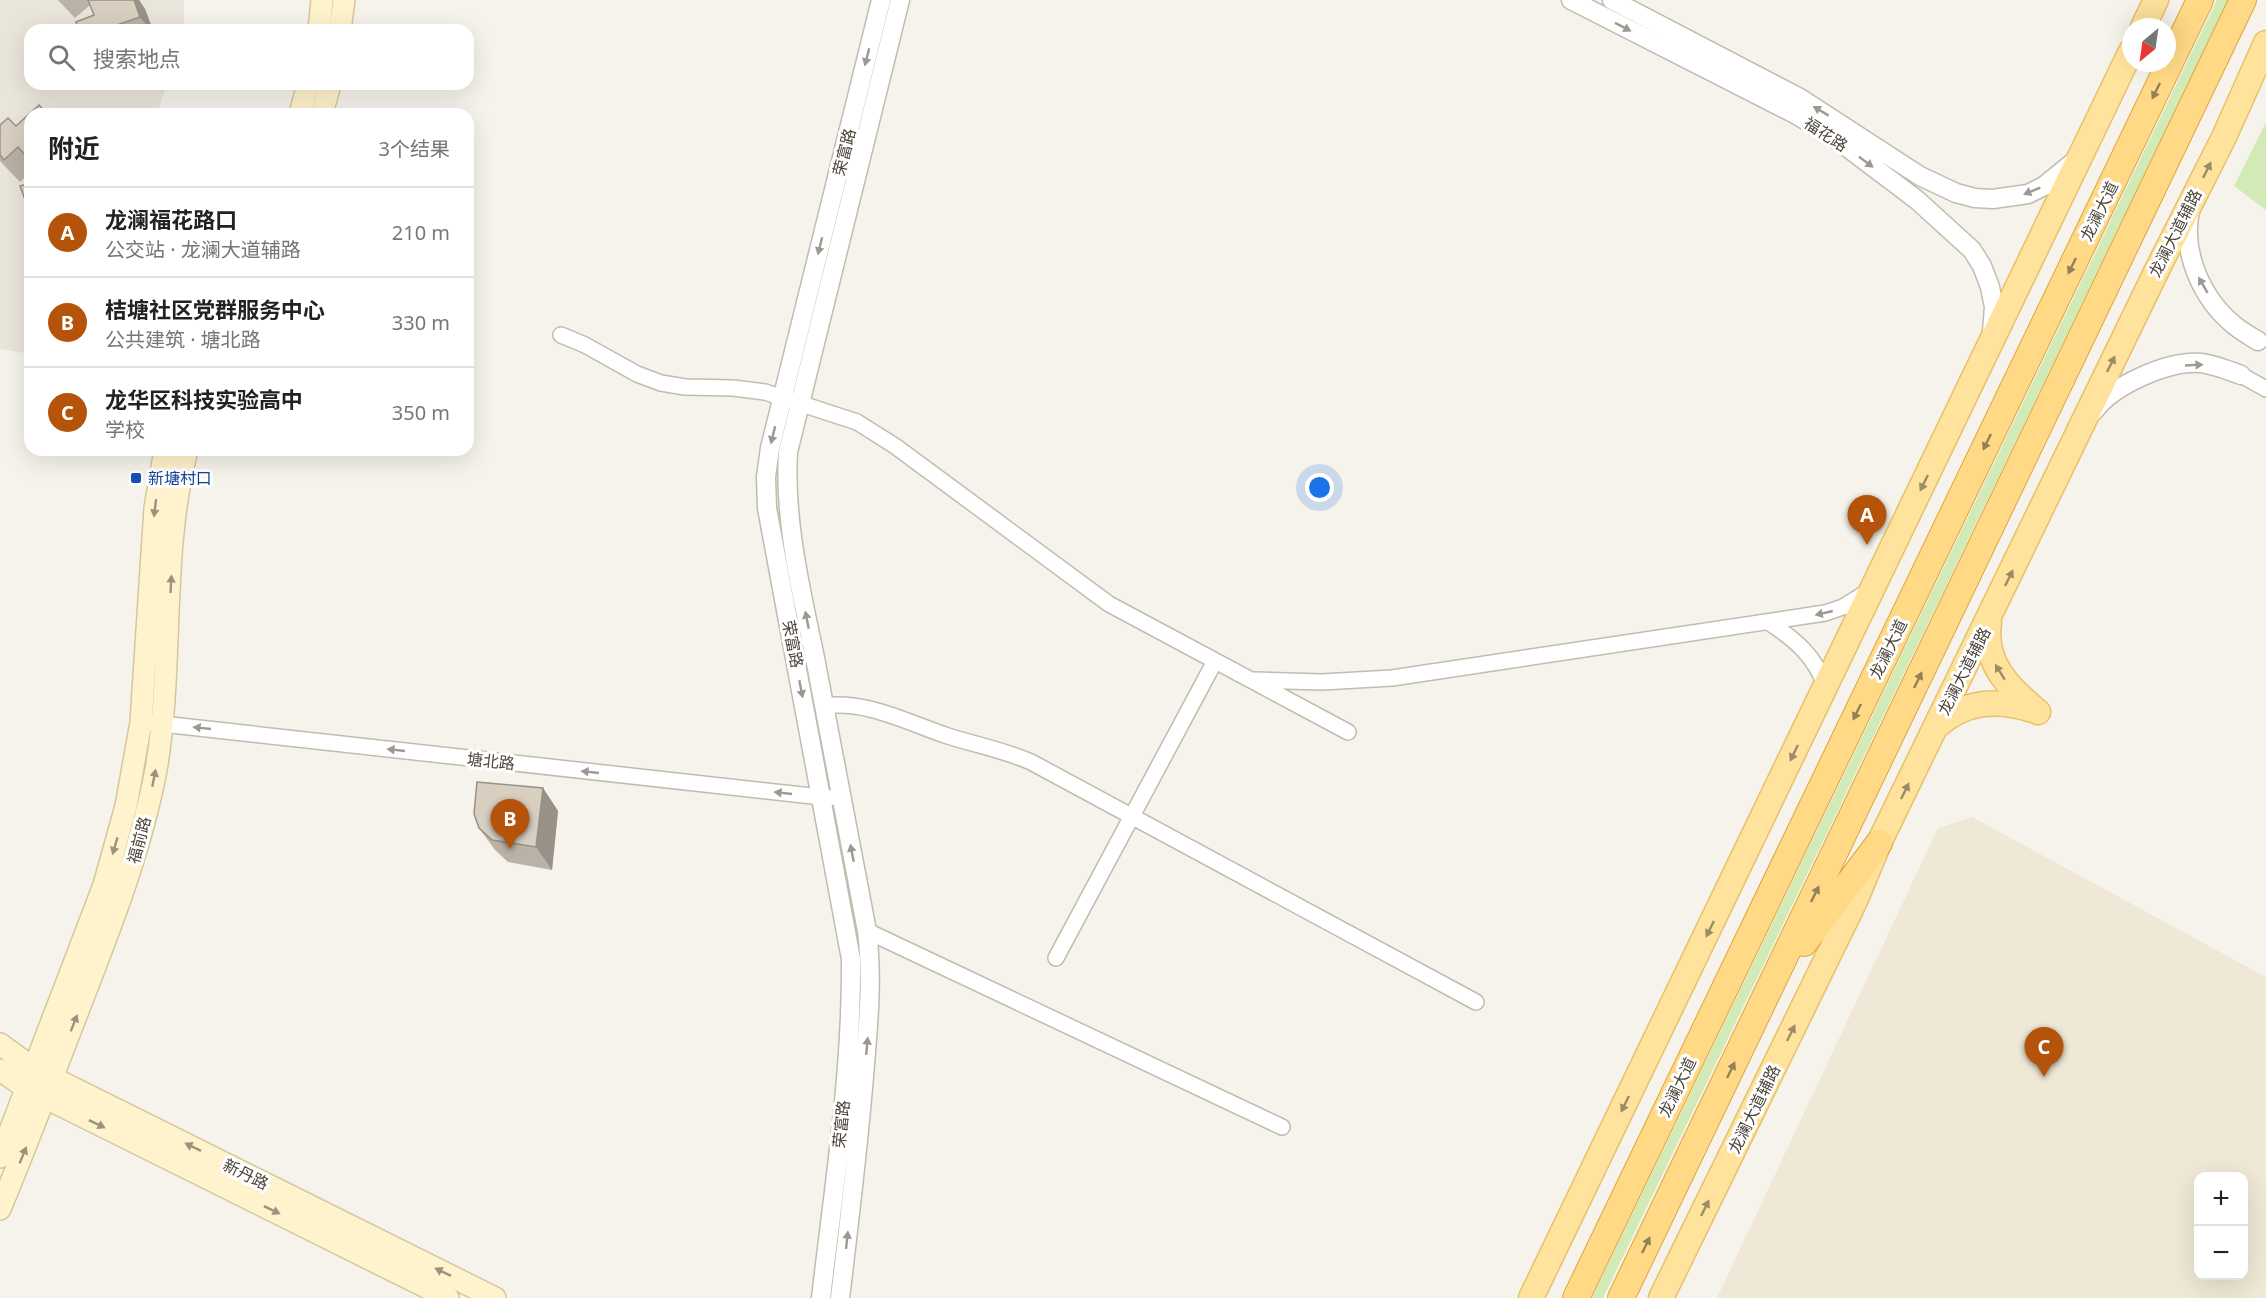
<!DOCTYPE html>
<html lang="zh">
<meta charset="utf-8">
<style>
body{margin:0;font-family:"Noto Sans","Noto Sans SC",sans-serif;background:#f6f6f6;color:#222}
.controls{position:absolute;right:18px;bottom:18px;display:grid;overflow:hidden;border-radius:12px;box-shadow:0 6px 24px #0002}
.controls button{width:54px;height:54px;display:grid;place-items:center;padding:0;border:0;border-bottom:2px solid #e0e0e0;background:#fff;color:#222;font:30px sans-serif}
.compass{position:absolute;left:2122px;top:18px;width:54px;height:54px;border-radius:50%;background:#fff;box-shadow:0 6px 24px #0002;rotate:209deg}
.you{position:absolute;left:1320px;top:488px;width:21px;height:21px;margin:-15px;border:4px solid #fff;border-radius:50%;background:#1a73e8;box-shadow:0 0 0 9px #1a73e833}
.badge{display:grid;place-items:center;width:39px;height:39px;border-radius:50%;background:#b45309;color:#fff;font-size:20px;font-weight:700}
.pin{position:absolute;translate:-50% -50px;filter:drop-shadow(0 2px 3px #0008)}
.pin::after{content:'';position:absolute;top:32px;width:21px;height:18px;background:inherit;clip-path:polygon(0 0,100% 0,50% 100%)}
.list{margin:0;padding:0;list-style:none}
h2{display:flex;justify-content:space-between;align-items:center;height:78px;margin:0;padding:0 24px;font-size:26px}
h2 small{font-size:20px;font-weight:400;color:#767676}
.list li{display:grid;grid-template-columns:39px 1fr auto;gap:18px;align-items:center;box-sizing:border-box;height:90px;padding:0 24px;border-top:2px solid #e0e0e0}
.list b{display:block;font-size:22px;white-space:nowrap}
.list p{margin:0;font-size:20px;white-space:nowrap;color:#767676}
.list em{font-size:20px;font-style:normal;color:#767676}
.icon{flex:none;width:33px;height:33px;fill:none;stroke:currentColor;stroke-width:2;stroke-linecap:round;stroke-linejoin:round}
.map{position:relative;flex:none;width:2266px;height:1298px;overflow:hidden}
.search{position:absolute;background:#fff;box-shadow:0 6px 24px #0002;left:24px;top:24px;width:450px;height:66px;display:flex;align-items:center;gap:15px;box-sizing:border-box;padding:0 21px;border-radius:18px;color:#767676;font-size:22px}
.panel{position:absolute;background:#fff;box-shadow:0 6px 24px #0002;left:24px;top:108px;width:450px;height:348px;border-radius:18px}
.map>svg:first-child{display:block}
.residential{fill:#eae5da}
.education{fill:#efe8d6;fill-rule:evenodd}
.green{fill:#d2eab5}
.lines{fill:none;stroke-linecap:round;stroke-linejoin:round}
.minor-casing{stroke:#c2bbae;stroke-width:18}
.tertiary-casing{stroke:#c2bbae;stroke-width:21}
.secondary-casing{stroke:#d6c79b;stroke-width:24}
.primary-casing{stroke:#e6c16a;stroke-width:27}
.trunk-casing{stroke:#e0a43c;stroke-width:28}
.minor{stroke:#fff;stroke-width:15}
.tertiary{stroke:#fff;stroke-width:18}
.secondary{stroke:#fff3cd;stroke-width:21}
.primary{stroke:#ffe39c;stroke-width:24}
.trunk{stroke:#ffd985;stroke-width:26}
.wall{fill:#bab2a6}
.shaded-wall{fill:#979187}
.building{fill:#d8cfc1;stroke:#979187;stroke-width:1.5}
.oneway{fill:#9c9892}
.oneway2{fill:#938057}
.oneway3{fill:#9c8c66}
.oneway4{fill:#9c937c}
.transit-dot{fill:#1a4fb4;stroke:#fff;stroke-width:2}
.labels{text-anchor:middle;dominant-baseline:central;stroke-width:6;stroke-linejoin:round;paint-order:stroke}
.street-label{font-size:16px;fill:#4b4439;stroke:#fff}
.transit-label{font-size:16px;fill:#164399;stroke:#fff;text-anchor:start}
</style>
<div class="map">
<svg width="2266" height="1298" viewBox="0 0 2266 1298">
<rect width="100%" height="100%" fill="#f6f3ec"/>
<path class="residential" d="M 0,0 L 184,0 L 184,30 L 30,30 L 30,84 L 167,84 L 157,114 L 30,114 L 30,354 L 0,349 Z"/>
<path class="education" d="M 1972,817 L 2266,977 L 2266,1298 L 1717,1298 L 1938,828 ZM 2198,1176 L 2244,1176 L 2244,1276 L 2198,1276 Z"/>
<path class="green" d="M 2217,0 L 2228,0 L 1603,1298 L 1592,1298 Z
M 2266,122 L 2266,210 L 2234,186 Z"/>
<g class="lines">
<defs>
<path id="minor" d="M 561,335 L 585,345 L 637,374 L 661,383 L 685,387 L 733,388 L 765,392 L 857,422 L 895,446 L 1109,604 L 1348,732
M 2241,375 L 2266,389
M 1768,622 C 1795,639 1816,657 1826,688
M 1255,680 L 1322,682 L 1392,678 L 1825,613 L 1843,607 L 1869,591
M 824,706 C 867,700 908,723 948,736 C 976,745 1004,750 1031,762 L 1476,1002
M 153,723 L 830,798
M 867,931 L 1282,1127
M 1056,958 L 1215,661"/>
<path id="tertiary" d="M 1571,0 L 1795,114 L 1835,138 L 1917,200 L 1972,250 L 1982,266 L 1990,287 L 1994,307 L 1992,332
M 1612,0 L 1800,98 L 1920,176 L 1956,193 L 1975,198 L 1993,199 L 2028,194 L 2044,186 L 2076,160
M 2190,211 C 2181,252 2202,299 2234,325 C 2241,331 2250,336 2258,341
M 2094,411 C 2113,385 2169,360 2201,363 C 2215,365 2228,370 2241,375
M 821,1298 C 834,1186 852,1072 851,959 L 767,508 L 766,477 L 770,448 L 881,0
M 840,1298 C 849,1224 858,1150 864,1076 C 868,1027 873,980 867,931 C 849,840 832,749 815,658 C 801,590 784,522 788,452 L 900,0"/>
<path id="secondary" d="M 319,30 L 322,0
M 340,30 L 344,0
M 300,114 L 308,84
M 322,114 L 330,84
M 0,1044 L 33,1068 L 495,1298
M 0,1070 L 26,1088 L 448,1298
M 0,1157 L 104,885 L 126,806 L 141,722 L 155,508 L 165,450
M 0,1209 C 29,1139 56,1068 83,998 C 112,923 141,849 156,770 C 174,664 160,554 187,450"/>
<path id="primary" d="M 2143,27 L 2156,0
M 1989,622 C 1983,663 2009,688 2038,712
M 1937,726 C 1966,700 1998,699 2033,710
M 1531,1298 L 2131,51
M 1661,1298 L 1855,901 L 1879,843 L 2157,270 L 2224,137 L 2266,43"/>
<path id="trunk" d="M 1804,943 L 1879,843
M 1576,1298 L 2200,0
M 1621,1298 L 2243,0"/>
</defs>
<use href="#minor" class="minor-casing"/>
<use href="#tertiary" class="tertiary-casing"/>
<use href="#secondary" class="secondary-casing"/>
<use href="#primary" class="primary-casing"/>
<use href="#trunk" class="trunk-casing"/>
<use href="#minor" class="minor"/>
<use href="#tertiary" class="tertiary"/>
<use href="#secondary" class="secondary"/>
<use href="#primary" class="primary"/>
<use href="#trunk" class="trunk"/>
</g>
<path class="wall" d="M 58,0 L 139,0 L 145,9 L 153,30 L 78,30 L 94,15 L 90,5 L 75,18 Z
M 30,114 L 30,173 L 20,182 L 0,161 L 0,125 L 16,126 Z
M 543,788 L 558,811 L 552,870 L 508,862 L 495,850 L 479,828 Z"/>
<path class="shaded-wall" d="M 134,0 L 139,0 L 145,9 L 153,30 L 150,30 L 140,17 Z
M 543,788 L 558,811 L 552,870 L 536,847 Z"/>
<path class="building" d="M 88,0 L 134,0 L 140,17 L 111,27 L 112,30 L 78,30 L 76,22 L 94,15 Z
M 39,105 L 47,114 L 30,114 L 30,160 L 18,147 L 4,160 L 0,155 L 0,125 L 8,118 L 16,126 Z
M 30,183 L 30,213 L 20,186 Z
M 477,782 L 543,788 L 536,847 L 492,840 L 479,828 L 474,814 Z"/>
<defs><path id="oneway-solid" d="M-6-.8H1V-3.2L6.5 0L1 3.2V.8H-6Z" transform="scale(1.5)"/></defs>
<g class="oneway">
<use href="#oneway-solid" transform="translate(1623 27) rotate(27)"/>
<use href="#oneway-solid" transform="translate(867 57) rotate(104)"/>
<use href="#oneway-solid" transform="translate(1821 111) rotate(-149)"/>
<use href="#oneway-solid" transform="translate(1866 162) rotate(37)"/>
<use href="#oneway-solid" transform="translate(2032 191) rotate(158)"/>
<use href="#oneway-solid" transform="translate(820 246) rotate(104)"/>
<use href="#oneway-solid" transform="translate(2203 285) rotate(-120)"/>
<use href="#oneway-solid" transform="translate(2194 365) rotate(-3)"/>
<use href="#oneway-solid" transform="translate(773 435) rotate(104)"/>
<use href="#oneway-solid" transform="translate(1824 613) rotate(167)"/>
<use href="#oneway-solid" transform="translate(807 620) rotate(-101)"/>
<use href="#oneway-solid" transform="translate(801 689) rotate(79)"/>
<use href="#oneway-solid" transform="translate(202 728) rotate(-174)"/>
<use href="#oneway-solid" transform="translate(396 750) rotate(-174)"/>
<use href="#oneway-solid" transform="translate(590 772) rotate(-174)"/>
<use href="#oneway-solid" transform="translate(783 793) rotate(-174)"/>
<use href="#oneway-solid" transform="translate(852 853) rotate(-101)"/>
<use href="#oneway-solid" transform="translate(867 1046) rotate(-85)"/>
<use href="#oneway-solid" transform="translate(847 1240) rotate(-84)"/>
</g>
<g class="oneway2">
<use href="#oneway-solid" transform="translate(2156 91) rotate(116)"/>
<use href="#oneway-solid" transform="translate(2072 266) rotate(116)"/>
<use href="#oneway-solid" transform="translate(1987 442) rotate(116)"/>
<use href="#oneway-solid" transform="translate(1918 680) rotate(-64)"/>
<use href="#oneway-solid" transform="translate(1857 712) rotate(116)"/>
<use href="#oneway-solid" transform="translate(1815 894) rotate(-64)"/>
<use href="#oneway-solid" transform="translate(1731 1070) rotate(-64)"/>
<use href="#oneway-solid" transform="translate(1646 1245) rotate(-64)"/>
</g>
<g class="oneway3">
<use href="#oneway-solid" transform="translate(2207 170) rotate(-64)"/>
<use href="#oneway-solid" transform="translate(2111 364) rotate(-64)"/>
<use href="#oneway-solid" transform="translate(1924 483) rotate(116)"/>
<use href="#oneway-solid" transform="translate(2009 578) rotate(-64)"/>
<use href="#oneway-solid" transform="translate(2000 672) rotate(-122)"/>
<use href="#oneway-solid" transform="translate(1794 753) rotate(116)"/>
<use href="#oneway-solid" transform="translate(1905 791) rotate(-64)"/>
<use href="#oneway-solid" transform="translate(1710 929) rotate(116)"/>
<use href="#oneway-solid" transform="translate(1791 1033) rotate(-64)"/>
<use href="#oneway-solid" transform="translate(1625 1104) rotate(116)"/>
<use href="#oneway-solid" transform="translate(1705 1208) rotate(-64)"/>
</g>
<g class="oneway4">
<use href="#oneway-solid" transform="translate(155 508) rotate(97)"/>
<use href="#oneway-solid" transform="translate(171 584) rotate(-87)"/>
<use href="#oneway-solid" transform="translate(154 778) rotate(-79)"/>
<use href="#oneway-solid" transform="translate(115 846) rotate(106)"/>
<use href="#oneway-solid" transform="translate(74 1023) rotate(-69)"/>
<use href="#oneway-solid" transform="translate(97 1124) rotate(26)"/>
<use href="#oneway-solid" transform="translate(193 1147) rotate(-154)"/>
<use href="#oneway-solid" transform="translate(23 1155) rotate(-68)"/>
<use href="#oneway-solid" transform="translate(272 1210) rotate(26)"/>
<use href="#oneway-solid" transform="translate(443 1272) rotate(-154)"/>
</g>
<rect class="transit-dot" x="130" y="472" width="12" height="12" rx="3"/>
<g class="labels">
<g class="street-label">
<text transform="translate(1826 134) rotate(33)">福花路</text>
<text transform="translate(844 152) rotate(-76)">荣富路</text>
<text transform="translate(2099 211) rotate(-64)">龙澜大道</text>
<text transform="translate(2175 233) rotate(-63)">龙澜大道辅路</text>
<text transform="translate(793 644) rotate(79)">荣富路</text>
<text transform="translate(1888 649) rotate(-64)">龙澜大道</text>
<text transform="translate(1964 671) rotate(-63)">龙澜大道辅路</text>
<text transform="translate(491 761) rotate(6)">塘北路</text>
<text transform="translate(139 840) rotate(-75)">福前路</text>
<text transform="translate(1677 1087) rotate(-64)">龙澜大道</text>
<text transform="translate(1754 1109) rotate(-64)">龙澜大道辅路</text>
<text transform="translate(841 1124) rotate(-84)">荣富路</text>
<text transform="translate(246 1174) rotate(26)">新丹路</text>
</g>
<g class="transit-label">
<text x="148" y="478">新塘村口</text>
</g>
</g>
</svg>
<div class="controls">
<button>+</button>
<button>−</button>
</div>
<svg class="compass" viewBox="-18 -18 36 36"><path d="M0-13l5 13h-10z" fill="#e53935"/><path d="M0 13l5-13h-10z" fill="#767676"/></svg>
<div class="you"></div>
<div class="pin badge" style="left:1867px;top:545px">A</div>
<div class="pin badge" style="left:510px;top:849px">B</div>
<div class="pin badge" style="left:2044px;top:1077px">C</div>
<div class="search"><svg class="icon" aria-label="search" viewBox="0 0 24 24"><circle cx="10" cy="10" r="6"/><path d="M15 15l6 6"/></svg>搜索地点</div>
<section class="panel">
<h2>附近<small>3个结果</small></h2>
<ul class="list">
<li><span class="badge">A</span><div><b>龙澜福花路口</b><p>公交站 · 龙澜大道辅路</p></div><em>210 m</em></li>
<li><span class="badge">B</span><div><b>桔塘社区党群服务中心</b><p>公共建筑 · 塘北路</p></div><em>330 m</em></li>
<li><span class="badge">C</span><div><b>龙华区科技实验高中</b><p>学校</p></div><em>350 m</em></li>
</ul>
</section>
</div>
